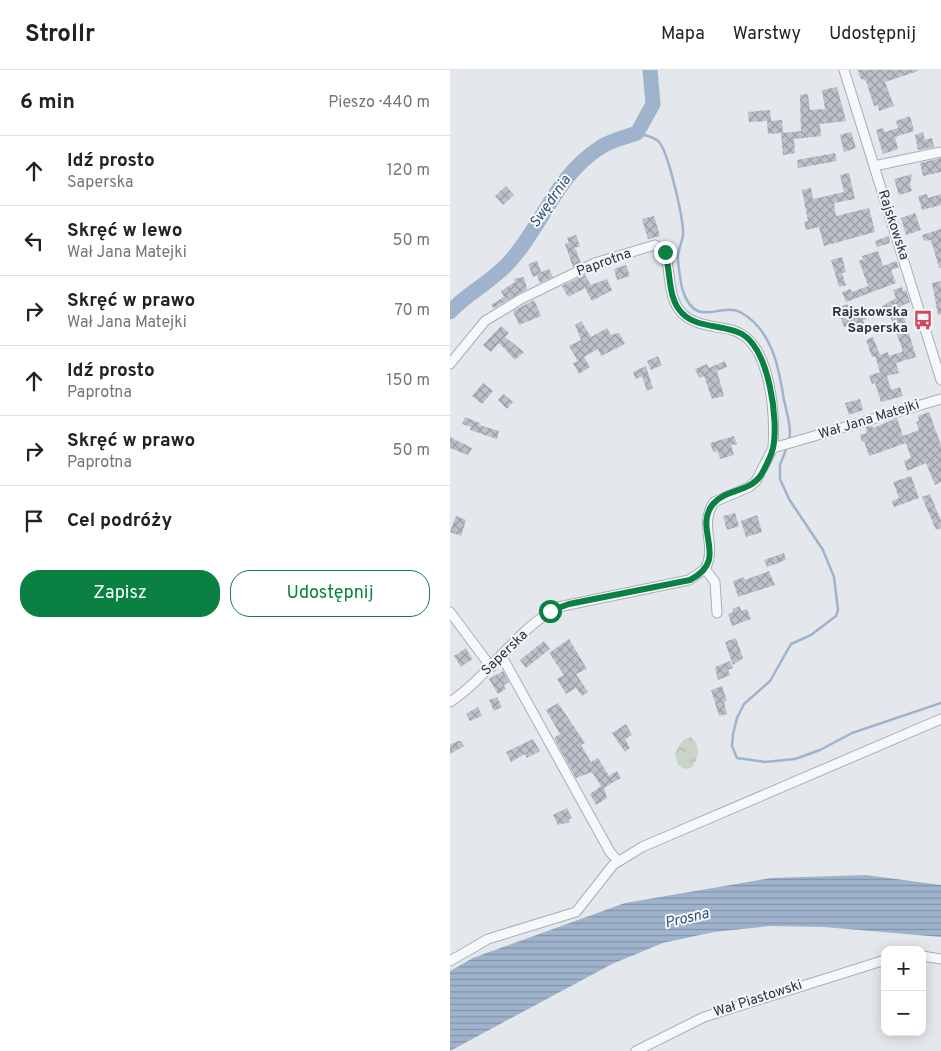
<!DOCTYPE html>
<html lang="pl">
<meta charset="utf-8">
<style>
body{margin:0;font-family:Overpass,sans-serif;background:#f6f6f6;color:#222}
.controls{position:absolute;right:15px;bottom:15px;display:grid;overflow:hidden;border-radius:10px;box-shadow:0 2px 12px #0003}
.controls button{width:45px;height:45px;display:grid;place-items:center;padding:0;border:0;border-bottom:1px solid #e0e0e0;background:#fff;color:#222;font:25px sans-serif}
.stop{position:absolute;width:15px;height:15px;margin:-11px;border:4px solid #0b8043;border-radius:50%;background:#fff}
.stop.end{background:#0b8043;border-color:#fff;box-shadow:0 1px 5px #0008}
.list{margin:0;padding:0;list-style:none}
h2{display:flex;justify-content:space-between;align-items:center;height:65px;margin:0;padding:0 20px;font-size:21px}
h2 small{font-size:16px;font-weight:400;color:#767676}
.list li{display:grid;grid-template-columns:32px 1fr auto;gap:15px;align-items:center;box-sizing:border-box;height:70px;padding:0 20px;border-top:1px solid #e0e0e0}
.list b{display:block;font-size:19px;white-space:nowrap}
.list p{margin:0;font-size:16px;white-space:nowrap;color:#767676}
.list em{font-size:16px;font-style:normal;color:#767676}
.actions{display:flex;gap:10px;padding:15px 20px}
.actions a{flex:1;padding:11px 0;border:1px solid #0b8043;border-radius:20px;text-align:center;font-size:18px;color:#0b8043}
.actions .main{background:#0b8043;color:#fff}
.icon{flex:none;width:28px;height:28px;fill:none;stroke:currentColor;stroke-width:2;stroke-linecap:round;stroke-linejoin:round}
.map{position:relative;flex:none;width:491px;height:981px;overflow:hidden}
header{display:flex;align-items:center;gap:30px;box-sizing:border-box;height:70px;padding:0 25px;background:#fff;border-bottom:1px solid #e0e0e0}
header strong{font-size:24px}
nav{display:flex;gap:28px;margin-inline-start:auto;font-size:18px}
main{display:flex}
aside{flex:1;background:#fff}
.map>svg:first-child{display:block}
.park{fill:url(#park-crowns)}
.water{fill:url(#water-rules)}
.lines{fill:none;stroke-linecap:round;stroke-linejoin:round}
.stream{stroke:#9fb4cc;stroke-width:2.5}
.river{stroke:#9fb4cc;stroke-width:15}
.building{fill:url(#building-cross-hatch)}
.minor-casing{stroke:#a9aeb7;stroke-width:11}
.minor{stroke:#f7f8fa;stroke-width:9}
.route{stroke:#0b8043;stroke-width:6}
.labels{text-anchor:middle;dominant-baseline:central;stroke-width:4;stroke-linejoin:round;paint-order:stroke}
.street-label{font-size:14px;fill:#2b3445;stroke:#f4f6f9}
.poi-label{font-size:14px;font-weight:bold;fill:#2b3445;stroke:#f4f6f9;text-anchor:end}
.water-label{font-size:15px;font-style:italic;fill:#34527a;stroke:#f4f6f9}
</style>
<header>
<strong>Strollr</strong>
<nav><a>Mapa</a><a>Warstwy</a><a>Udostępnij</a></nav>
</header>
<main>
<aside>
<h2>6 min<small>Pieszo · 440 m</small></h2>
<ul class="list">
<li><svg class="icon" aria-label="ahead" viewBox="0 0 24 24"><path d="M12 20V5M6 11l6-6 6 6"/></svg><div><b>Idź prosto</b><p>Saperska</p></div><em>120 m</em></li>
<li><svg class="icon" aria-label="left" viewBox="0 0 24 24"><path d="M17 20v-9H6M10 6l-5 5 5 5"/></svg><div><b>Skręć w lewo</b><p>Wał Jana Matejki</p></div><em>50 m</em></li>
<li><svg class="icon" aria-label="right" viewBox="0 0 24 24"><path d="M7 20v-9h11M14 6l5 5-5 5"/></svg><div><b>Skręć w prawo</b><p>Wał Jana Matejki</p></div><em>70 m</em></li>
<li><svg class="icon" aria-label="ahead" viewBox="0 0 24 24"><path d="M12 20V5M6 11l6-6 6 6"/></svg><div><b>Idź prosto</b><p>Paprotna</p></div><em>150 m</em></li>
<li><svg class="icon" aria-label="right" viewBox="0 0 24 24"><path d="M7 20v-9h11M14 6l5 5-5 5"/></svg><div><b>Skręć w prawo</b><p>Paprotna</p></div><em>50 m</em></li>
<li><svg class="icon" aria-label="arrive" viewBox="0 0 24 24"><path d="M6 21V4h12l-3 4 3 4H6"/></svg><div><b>Cel podróży</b></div></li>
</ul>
<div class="actions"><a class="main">Zapisz</a><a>Udostępnij</a></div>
</aside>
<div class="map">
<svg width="491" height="981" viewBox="0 0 491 981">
<defs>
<pattern id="park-crowns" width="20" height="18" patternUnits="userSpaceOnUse" patternTransform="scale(1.25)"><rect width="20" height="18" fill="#c9d6c5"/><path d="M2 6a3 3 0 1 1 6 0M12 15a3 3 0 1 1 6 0" fill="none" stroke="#adb8ab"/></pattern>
<pattern id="water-rules" width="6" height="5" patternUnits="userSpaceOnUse" patternTransform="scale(1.25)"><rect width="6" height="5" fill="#9fb4cc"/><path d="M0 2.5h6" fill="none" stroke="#8293a7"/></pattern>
<pattern id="building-cross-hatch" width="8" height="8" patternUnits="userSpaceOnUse" patternTransform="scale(1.25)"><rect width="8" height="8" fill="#bbc0ca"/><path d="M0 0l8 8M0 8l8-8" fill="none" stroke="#989da6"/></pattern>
</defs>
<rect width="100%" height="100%" fill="#e4e7ec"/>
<path class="park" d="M 241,667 C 251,675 249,690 241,698 L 234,699 L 228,695 L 225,683 C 229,676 232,668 241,667 Z"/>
<path class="water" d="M 416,805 L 491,815 L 491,867 L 374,857 L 320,856 L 264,862 L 213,873 L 162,894 L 0,981 L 0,901 L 23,888 L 175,833 L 321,808 Z"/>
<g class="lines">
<path class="stream" d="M 187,63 C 194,65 202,66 208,71 C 218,79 234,151 233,165 C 232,172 229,178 228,184 C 227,187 231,217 233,221 C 246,260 270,232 290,242 C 322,259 329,298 334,330 C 337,344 342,358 339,372
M 337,377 L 330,395 L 330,409 L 339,429 L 373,480 L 384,507 L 388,540 L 386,546 L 361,565 L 341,574 L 320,611 L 294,634 L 287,648 L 283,664 L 282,676 L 287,688 L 315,692 L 345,689 L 370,680 L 402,663 L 491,633"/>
<path class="river" d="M 0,242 C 18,222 44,211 61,190 C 94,153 106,105 151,77 C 161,70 176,67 187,63 L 203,34 L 200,0"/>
</g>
<path class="building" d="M 408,0 L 468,0 L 468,1 L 435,12 L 444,36 L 429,41 L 428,35 L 424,36 L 416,11 L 410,8 Z
M 387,17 L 396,51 L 370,54 L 371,66 L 344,69 L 345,83 L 333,85 L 331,63 L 318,64 L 317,51 L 299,52 L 298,42 L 320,40 L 321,51 L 332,50 L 333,63 L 351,61 L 350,25 L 358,24 L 360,40 L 375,39 L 372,20 Z
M 460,46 L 464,61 L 445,67 L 448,79 L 433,84 L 426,60 L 433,58 L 435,62 L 448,58 L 446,51 Z
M 401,62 L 406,78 L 394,82 L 390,65 Z
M 473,62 L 475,70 L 482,68 L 484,77 L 468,80 L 465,65 Z
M 385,83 L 387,91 L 348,98 L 347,90 Z
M 491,88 L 491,102 L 473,106 L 470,93 Z
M 399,103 L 405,129 L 384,133 L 386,146 L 419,138 L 425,162 L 374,176 L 369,157 L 356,160 L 354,152 L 358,151 L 352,120 L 361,118 L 363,129 L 394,122 L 390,105 Z
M 462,104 L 460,114 L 462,121 L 449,125 L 444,109 Z
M 56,116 L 64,125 L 53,135 L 45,126 Z
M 477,124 L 478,128 L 491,124 L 491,135 L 472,140 L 468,126 Z
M 465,143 L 471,160 L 456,165 L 451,148 Z
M 204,146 L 210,166 L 198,169 L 192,149 Z
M 491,159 L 491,198 L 489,198 L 481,170 L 474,171 L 472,165 Z
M 126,165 L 130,176 L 125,178 L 131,193 L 123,197 L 115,174 L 119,173 L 117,168 Z
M 439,166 L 440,173 L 427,177 L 425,171 Z
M 428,181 L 433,196 L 446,191 L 449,197 L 441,200 L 446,213 L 396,232 L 392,222 L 400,219 L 402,222 L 418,216 L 409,191 L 413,189 L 412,186 Z
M 392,187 L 396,202 L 392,203 L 396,215 L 389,217 L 381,190 Z
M 87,191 L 91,202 L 99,199 L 103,207 L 90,213 L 87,205 L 83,207 L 78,194 Z
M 176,195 L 180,206 L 167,210 L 164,199 Z
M 135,205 L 141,215 L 157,209 L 162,220 L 142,231 L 135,218 L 118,227 L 112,216 Z
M 74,207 L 77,219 L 44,238 L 41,235 L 54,227 L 51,221 L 65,212 L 64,209 Z
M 491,211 L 491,244 L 488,245 L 482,213 Z
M 452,217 L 453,221 L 456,220 L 460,232 L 451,236 L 466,287 L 446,293 L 449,303 L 437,306 L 441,320 L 450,317 L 453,326 L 431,332 L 425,313 L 422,314 L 419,306 L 430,302 L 425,286 L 422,287 L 416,270 L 423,267 L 430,285 L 438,282 L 439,286 L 452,282 L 452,278 L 438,241 L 421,247 L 420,244 L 446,228 L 443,220 Z
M 84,230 L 91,246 L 69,255 L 63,241 Z
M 398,234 L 402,245 L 413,239 L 417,249 L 413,250 L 416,256 L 408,259 L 405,253 L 394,257 L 387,238 Z
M 131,251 L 141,267 L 157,258 L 161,265 L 169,263 L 175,274 L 151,286 L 148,279 L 134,287 L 140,297 L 129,304 L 123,293 L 128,291 L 119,276 L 131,270 L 125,255 Z
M 51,256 L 59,263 L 55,267 L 74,282 L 65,290 L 49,273 L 41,282 L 33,275 Z
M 208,286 L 212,295 L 201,300 L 197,291 Z
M 275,291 L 277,297 L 267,301 L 274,326 L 262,329 L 254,306 L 249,308 L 245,299 L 257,294 L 259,298 Z
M 196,296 L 203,318 L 197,321 L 192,306 L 186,309 L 183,302 Z
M 33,313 L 43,321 L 32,334 L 22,326 Z
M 53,324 L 63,332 L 57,339 L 48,330 Z
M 410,329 L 413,340 L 399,345 L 395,333 Z
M 479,342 L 491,375 L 491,412 L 485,415 L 476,393 L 457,401 L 454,391 L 461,388 L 456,373 L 419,386 L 414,371 L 412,372 L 410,365 L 417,363 L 416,357 L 422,356 L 423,358 L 447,348 L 453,366 L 469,360 L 466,352 L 469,351 L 468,346 Z
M 15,347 L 30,353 L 29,355 L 49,361 L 47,369 L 20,360 L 21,357 L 12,354 Z
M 284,366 L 287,374 L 281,375 L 284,385 L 270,389 L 268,381 L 263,382 L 260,373 Z
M 0,367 L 22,378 L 18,385 L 0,378 Z
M 461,406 L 469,428 L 444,437 L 442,431 L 449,428 L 443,412 Z
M 480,424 L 491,451 L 491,458 L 486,460 L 472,427 Z
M 285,443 L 289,456 L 277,460 L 273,446 Z
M 307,445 L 312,462 L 296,467 L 291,451 Z
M 6,446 L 16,450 L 11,466 L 0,462 Z
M 334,483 L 336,490 L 317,497 L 314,490 Z
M 319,501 L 325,515 L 288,527 L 283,511 L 294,507 L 295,510 Z
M 290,536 L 291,541 L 297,539 L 301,549 L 282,556 L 278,544 L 283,542 L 282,539 Z
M 286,568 L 293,588 L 283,595 L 275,572 Z
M 119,569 L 137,599 L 126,604 L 138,622 L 132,626 L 126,618 L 116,624 L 107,609 L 114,605 L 99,583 Z
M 94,571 L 100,579 L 76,598 L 70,590 Z
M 16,578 L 22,589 L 11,597 L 4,586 Z
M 280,591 L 283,598 L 278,600 L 280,605 L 268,610 L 265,597 Z
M 53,601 L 59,612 L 54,615 L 56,619 L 48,624 L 39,609 Z
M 272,616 L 277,631 L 274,632 L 277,644 L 269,646 L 261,620 Z
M 47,627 L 52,637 L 44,641 L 39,630 Z
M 108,633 L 135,673 L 131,675 L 141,692 L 148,688 L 159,706 L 167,701 L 171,708 L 154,718 L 157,728 L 146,735 L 140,724 L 151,716 L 142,702 L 126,708 L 104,668 L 110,664 L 96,640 Z
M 28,637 L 32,646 L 20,651 L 16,644 Z
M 176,654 L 182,665 L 175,669 L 180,678 L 175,682 L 162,663 Z
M 83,669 L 90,681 L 77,688 L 75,684 L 61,692 L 56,682 Z
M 8,671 L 11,671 L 14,676 L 0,684 L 0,675 Z
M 117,738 L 122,748 L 118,750 L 120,752 L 108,755 L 103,745 Z"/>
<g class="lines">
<defs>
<path id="minor" d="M 394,0 L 491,310
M 424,96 L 491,82
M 0,294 L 35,251 L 71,229 L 145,193 L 205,175 L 215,182 C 221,201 217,228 232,243 C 244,256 266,256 282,260 C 322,271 325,345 323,378
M 0,542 L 41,597
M 267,543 L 265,512 L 255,499 C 268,476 248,456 264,432 L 299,417 L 306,411 L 323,378 L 491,329
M 51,585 L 160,782 L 168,791
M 0,632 C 39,606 67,559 108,537 L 239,510 L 255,499
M 472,886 L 491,889
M 0,891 L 38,869 L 126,842 L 163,795 L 192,777 L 491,649
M 186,981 L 254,947 L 435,890"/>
</defs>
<use href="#minor" class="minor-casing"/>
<use href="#minor" class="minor"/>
</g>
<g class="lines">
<path class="route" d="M 100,541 L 119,534 L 240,510 C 281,489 242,460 263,434 C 275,419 299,423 311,405 C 315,398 321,386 323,378 C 329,350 319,280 292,264 C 274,254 247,259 232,243 C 217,228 221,201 215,182"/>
</g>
<defs>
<symbol id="bus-bare" viewBox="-9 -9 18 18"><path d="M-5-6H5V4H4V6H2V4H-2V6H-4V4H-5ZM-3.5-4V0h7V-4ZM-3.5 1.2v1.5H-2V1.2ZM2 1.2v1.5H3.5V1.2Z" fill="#d1495b" stroke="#f4f6f9" stroke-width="2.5" paint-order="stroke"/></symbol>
</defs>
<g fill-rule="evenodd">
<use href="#bus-bare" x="459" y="236" width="28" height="28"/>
</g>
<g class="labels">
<g class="street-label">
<text transform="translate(443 155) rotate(72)">Rajskowska</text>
<text transform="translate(154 193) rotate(-20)">Paprotna</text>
<text transform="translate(419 350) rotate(-17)">Wał Jana Matejki</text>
<text transform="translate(55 583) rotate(-44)">Saperska</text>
<text transform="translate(308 929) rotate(-18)">Wał Piastowski</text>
</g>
<g class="poi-label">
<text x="458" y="242">Rajskowska<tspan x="458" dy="16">Saperska</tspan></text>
</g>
<g class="water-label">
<text transform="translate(101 132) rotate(-55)">Swędrnia</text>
<text transform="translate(237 849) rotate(-13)">Prosna</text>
</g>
</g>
</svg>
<div class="controls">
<button>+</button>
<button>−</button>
</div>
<div class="stop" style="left:100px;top:541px"></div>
<div class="stop end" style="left:215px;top:182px"></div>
</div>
</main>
